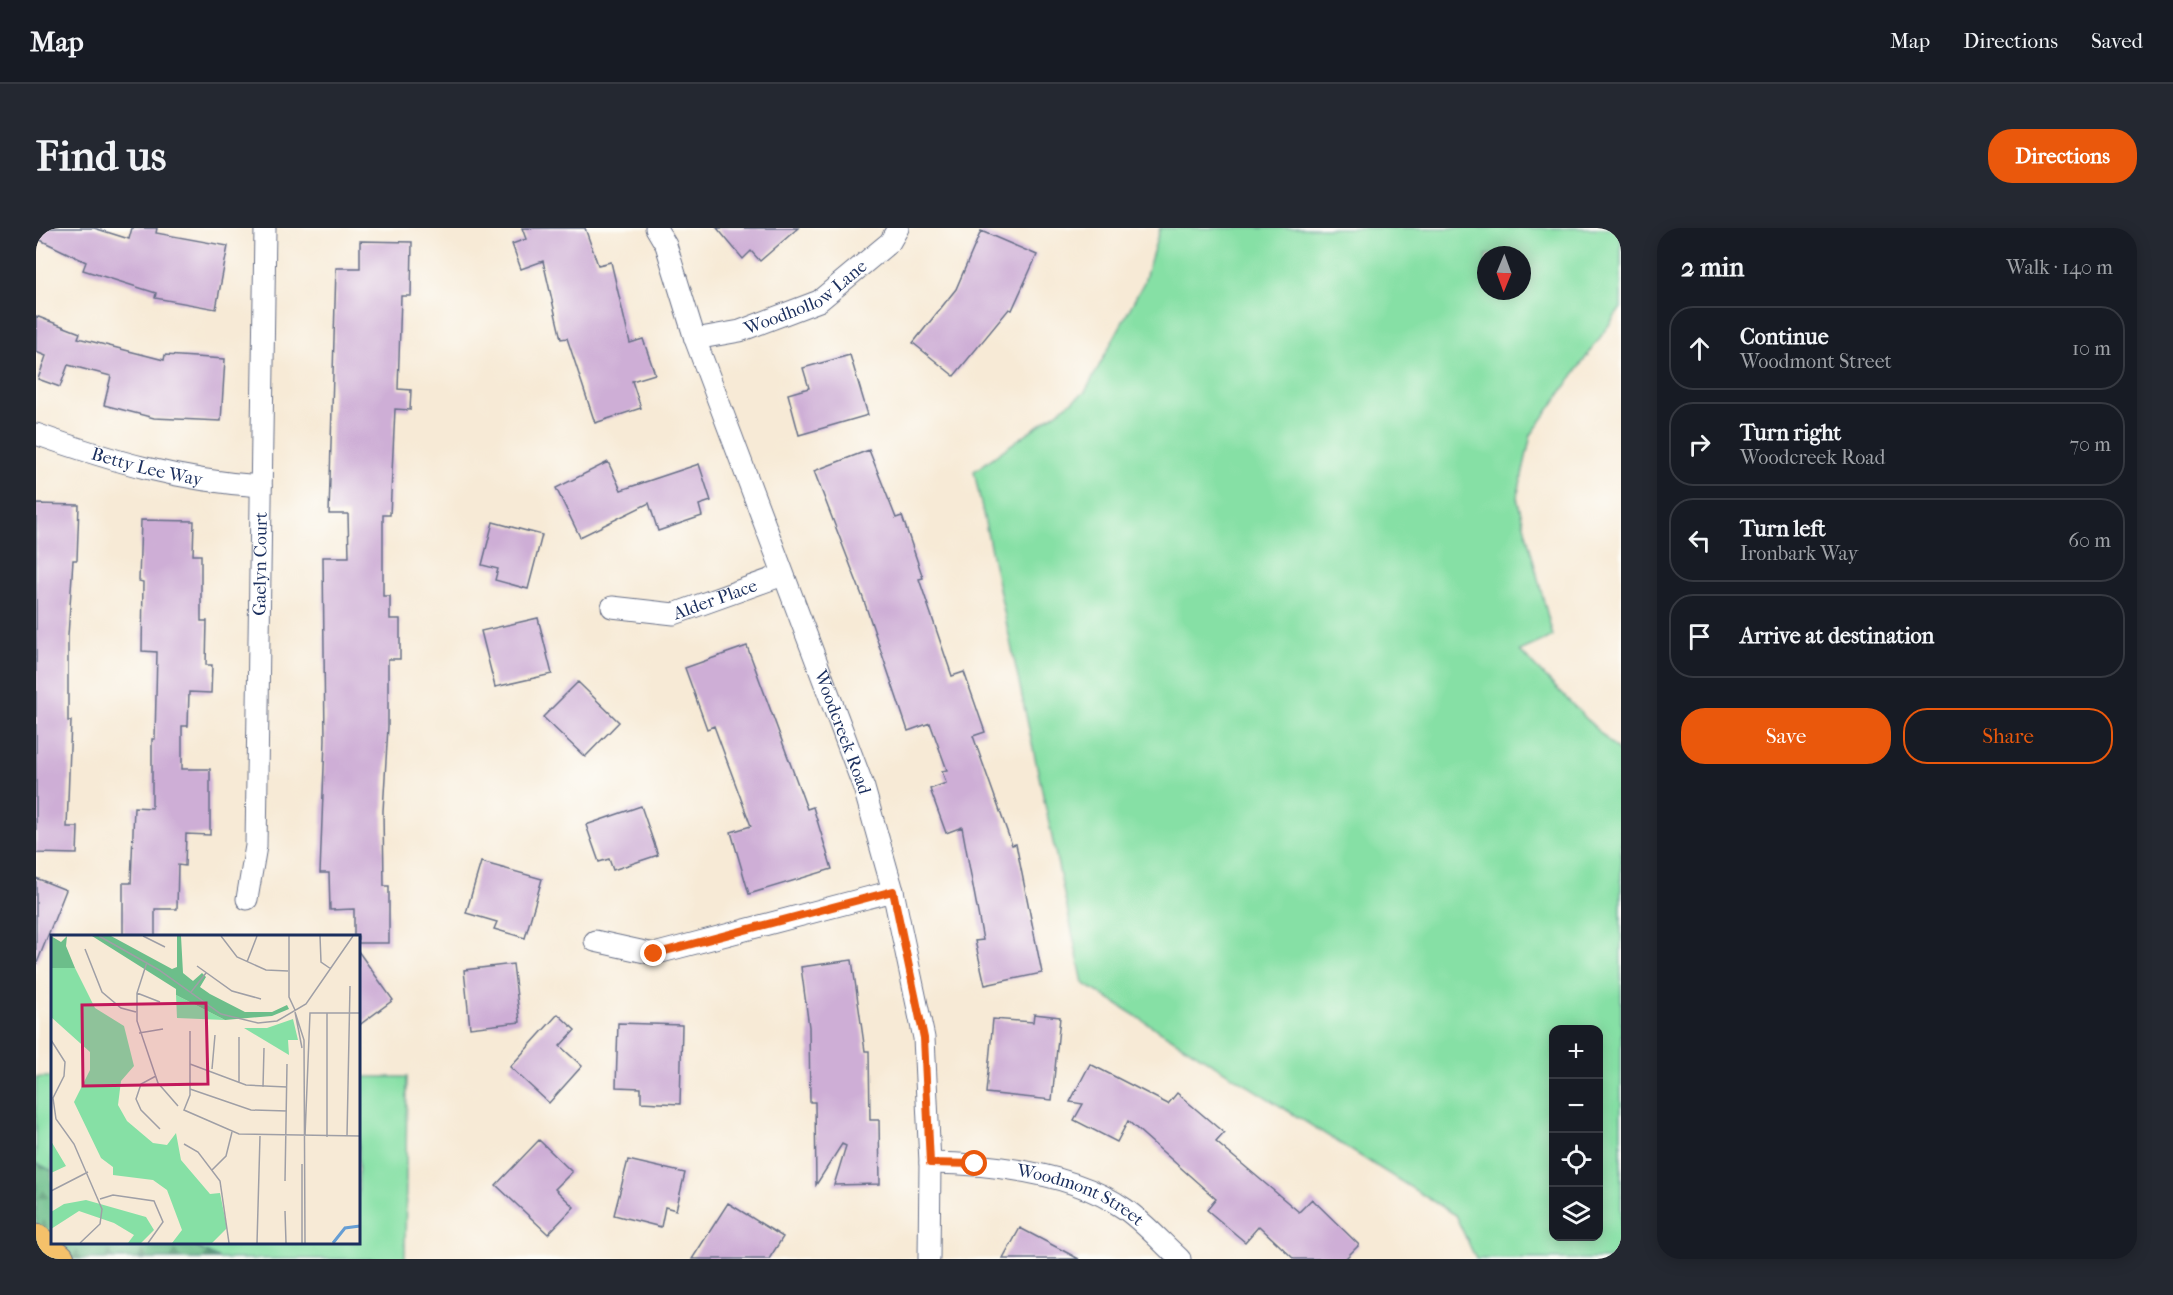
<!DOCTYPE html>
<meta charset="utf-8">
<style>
body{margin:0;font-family:"IM FELL French Canon",serif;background:#242831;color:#f1f3f6}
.controls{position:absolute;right:18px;bottom:18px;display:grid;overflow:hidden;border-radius:12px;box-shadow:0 3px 15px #0003}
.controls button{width:54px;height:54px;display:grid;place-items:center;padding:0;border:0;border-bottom:2px solid #363941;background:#171b24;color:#f1f3f6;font:30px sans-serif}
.compass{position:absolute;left:1441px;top:18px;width:54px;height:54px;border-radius:50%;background:#171b24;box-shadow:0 3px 15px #0003;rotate:181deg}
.stop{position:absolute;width:18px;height:18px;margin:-14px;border:4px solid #ea580c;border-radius:50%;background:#fff}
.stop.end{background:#ea580c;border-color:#fff;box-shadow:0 2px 6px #0008}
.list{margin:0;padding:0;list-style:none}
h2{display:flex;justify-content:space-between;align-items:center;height:78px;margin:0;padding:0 24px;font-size:26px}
h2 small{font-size:20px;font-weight:400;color:#9ea1a6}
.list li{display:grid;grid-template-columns:39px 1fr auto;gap:18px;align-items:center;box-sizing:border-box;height:84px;margin:0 12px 12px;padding:0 12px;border:2px solid #363941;border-radius:24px}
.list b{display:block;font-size:22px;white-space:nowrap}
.list p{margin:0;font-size:20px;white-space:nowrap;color:#9ea1a6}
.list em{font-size:20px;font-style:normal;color:#9ea1a6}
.actions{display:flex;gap:12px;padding:18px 24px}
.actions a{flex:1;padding:14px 0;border:2px solid #ea580c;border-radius:24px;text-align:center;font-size:21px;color:#ea580c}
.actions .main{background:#ea580c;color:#fff}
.icon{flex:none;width:33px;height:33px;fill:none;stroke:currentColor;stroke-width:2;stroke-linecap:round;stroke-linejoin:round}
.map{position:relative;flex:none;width:1585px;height:1031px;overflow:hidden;border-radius:24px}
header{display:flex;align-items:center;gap:36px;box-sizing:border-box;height:84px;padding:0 30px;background:#171b24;border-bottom:2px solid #363941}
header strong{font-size:28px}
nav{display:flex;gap:33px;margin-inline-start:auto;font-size:21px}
.intro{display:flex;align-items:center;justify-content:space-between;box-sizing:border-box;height:144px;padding:0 36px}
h1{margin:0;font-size:42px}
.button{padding:15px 27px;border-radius:24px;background:#ea580c;color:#fff;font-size:21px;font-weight:700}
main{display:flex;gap:36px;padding:0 36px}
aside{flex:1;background:#171b24;border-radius:24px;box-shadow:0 3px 15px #0003}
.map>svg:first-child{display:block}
.grass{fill:#86e0a5;stroke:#508882;stroke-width:1.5;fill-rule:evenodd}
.forest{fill:url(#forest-firs);stroke:#447674;stroke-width:1.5}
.building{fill:#ceaed6}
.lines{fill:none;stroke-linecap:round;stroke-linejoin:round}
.minor-casing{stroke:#687088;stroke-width:23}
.primary-casing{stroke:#687088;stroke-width:35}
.minor{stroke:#fff;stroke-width:21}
.primary{stroke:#f5c16b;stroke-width:33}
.route{stroke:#ea580c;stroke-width:8}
.labels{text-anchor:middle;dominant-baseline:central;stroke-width:4.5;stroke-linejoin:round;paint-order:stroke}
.street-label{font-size:18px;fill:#1b2f5e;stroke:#fdfcf7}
.inset-river{fill:none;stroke:#669ed4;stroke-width:3}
.inset-road{fill:none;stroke:#9f9fa6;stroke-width:1.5}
.view{fill:#c2185b;fill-opacity:0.15;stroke:#c2185b;stroke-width:3}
.inset-edge{fill:none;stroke:#1b2f5e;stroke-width:3}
</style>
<header>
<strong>Map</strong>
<nav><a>Map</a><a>Directions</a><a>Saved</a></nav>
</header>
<div class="intro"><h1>Find us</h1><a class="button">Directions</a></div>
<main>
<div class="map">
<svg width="1585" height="1031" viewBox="0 0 1585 1031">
<defs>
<pattern id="forest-firs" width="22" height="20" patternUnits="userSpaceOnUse" patternTransform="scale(1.5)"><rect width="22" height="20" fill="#6cbe8a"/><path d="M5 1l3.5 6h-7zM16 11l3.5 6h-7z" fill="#589b74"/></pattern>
</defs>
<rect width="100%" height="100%" fill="#fdfcf7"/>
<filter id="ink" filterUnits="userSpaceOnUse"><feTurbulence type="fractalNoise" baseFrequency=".0167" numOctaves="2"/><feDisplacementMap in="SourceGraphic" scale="12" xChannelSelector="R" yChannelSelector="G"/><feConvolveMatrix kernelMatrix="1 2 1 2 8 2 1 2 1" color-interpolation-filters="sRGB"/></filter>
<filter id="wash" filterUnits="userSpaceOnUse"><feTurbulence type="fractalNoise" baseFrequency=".008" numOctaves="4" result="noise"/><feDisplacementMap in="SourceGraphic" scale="24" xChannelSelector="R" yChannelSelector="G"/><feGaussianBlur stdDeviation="1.35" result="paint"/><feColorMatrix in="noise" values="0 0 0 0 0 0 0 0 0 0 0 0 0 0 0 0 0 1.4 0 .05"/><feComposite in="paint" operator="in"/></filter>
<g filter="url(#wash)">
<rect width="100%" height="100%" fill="#f7ead6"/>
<path class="grass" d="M 1124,0 L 1585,0 L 1585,80 L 1495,207 L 1481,270 L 1517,408 L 1484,423 L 1585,526 L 1585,1031 L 1440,1031 L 1419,987 L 1047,755 L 938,243 L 1049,164 L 1108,54 ZM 1450,27 L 1486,27 L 1486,63 L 1450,63 ZM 1518,802 L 1562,802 L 1562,1008 L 1518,1008 Z
M 0,849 L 16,849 L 16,943 L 0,935 Z
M 323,849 L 371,849 L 369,1031 L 183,1031 L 152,1015 L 322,1014 Z"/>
<path class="forest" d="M 0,935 L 16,943 L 16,1014 L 152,1015 L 183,1031 L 0,1031 Z"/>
<g id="blocks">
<path class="building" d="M 0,0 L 58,0 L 93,11 L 96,0 L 121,0 L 120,5 L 192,18 L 180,81 L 119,70 L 120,65 L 47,42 L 50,34 L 0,10 Z
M 486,0 L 549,0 L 562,37 L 575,34 L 594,115 L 607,111 L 619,146 L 596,153 L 605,180 L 559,195 L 531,110 L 525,111 L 507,33 L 485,41 L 476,16 L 490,11 Z
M 681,0 L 762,0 L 724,33 L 715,23 L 707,31 Z
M 945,3 L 1001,27 L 976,82 L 973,81 L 918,148 L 877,115 L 920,61 Z
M 324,13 L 376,14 L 375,68 L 365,68 L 362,161 L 375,162 L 374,182 L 359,181 L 354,287 L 347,287 L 347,368 L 354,368 L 354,391 L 364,391 L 364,431 L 352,431 L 352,499 L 347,583 L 348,658 L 353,658 L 353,715 L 322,715 L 322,708 L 318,708 L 318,681 L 294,682 L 293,645 L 284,645 L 289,512 L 287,329 L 313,329 L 312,286 L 293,286 L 300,40 L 324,40 Z
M 0,88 L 44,105 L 42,110 L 128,132 L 129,127 L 189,131 L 185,193 L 118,190 L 68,177 L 75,148 L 32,137 L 24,159 L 2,151 L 10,128 L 0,124 Z
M 814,127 L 832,187 L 763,207 L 752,166 L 773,160 L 767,140 Z
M 833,222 L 860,290 L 866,288 L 887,350 L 883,351 L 916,448 L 928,444 L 949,504 L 937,508 L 976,617 L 980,616 L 1006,745 L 949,757 L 939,713 L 947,712 L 926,599 L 910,605 L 894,561 L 910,555 L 906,543 L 911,542 L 894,495 L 872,503 L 827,370 L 778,243 Z
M 572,234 L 585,262 L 663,236 L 675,273 L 663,277 L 666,288 L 622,303 L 613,275 L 544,309 L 520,260 Z
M 0,276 L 43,277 L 41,332 L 37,332 L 32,408 L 32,493 L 35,493 L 31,599 L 42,599 L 41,626 L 0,625 Z
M 105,292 L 158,293 L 157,327 L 165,327 L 165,393 L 171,393 L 170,437 L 176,437 L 175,465 L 153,464 L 152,498 L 146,498 L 146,541 L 174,541 L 174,607 L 150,606 L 149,638 L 142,637 L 141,681 L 119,681 L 119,708 L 87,708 L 87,655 L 95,655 L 98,579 L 116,580 L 116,511 L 119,511 L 121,424 L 106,423 L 107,354 L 103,353 Z
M 457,294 L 506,307 L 492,361 L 459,352 L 462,341 L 446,337 Z
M 502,390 L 516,446 L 459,459 L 445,403 Z
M 711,418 L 771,581 L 777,579 L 796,641 L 713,666 L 695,604 L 715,598 L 678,498 L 671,501 L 649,440 Z
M 542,454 L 583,494 L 549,529 L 507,489 Z
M 605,578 L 622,627 L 577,642 L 573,631 L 563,634 L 550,597 Z
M 445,634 L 506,651 L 489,710 L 458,701 L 461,694 L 430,685 Z
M 0,650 L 30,662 L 1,735 L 0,734 Z
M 322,723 L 357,772 L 322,798 Z
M 816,732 L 829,823 L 833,823 L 834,892 L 843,892 L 844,956 L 798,957 L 810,918 L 806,916 L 780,957 L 779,874 L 774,874 L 773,799 L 765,739 Z
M 477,736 L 484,794 L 434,800 L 428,742 Z
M 522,786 L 539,802 L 524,818 L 546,838 L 513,875 L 474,839 Z
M 998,786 L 1024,789 L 1016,872 L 950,865 L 957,791 L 997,794 Z
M 582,795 L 646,797 L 644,876 L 605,874 L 605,860 L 580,859 Z
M 1054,836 L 1132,876 L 1141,865 L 1188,905 L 1180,914 L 1263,984 L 1276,971 L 1323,1017 L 1309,1031 L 1258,1031 L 1223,998 L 1209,1014 L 1171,982 L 1180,971 L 1092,893 L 1081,914 L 1038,892 L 1047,876 L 1034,874 Z
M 503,912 L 536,944 L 519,961 L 538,979 L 512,1006 L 460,957 Z
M 592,932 L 649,945 L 640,982 L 629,979 L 625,999 L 578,987 Z
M 692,975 L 747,1009 L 733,1031 L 656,1031 Z
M 984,1000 L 1043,1031 L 967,1031 Z"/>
</g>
</g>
<g filter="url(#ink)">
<use href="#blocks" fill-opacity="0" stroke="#687088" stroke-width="1.5"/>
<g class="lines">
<defs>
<g id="minor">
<path id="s1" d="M 620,0 L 630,17 L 659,111 L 828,560 L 857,663 L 888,810 L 894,935 L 893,1031"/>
<path id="s2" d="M 659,111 L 704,103 L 783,73 L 854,14 L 862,0"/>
<path id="s3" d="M 0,206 C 76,233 144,253 225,258"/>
<path id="s4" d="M 576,379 L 638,386 L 747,347"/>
<path id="s5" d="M 211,671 L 220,618 L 229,0"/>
<path d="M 559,713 L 618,726 L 857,663"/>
<path id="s6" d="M 894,935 C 957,936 1036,944 1089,981 C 1109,995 1126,1015 1144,1031"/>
</g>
<path id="primary" d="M 0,1013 L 22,1031"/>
</defs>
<use href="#minor" class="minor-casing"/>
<use href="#primary" class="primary-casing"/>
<use href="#minor" class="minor"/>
<use href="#primary" class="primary"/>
</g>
</g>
<g class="lines" filter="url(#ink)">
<path class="route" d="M 618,726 L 857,663 L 888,810 L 894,935 L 939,936"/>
</g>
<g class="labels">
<g class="street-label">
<text stroke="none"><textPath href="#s2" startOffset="120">Woodhollow Lane</textPath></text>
<text stroke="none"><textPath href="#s3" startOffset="116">Betty Lee Way</textPath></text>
<text stroke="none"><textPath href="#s5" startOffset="336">Gaelyn Court</textPath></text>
<text stroke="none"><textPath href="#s4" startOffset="106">Alder Place</textPath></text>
<text stroke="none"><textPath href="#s1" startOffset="538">Woodcreek Road</textPath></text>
<text stroke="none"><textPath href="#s6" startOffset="156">Woodmont Street</textPath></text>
</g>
</g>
<g transform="translate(15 707)">
<rect width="309" height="309" fill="#f7ead6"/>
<path d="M 0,33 L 24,33 L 44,73 L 73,91 L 83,131 L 70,146 L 67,170 L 76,186 L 102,208 L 116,210 L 125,198 L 130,225 L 159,259 L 169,258 L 176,293 L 161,308 L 121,308 L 131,295 L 116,255 L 102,245 L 62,240 L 62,232 L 50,223 L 23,167 L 39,135 L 39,117 L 0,82 ZM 125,60 L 174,85 L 126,83 ZM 242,84 L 247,105 L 237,105 L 238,120 L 193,93 L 216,93 ZM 0,206 L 15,231 L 0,238 ZM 35,265 L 95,282 L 103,295 L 90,308 L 77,308 L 83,300 L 63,288 L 28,276 L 0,294 L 0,277 L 13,269 Z" fill="#86e0a5"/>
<path d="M 0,1 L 10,7 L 16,1 L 15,11 L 24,33 L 0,33 ZM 41,1 L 60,1 L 121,34 L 126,32 L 126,1 L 130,1 L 132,38 L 142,46 L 151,38 L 155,42 L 149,52 L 159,59 L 194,77 L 221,77 L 236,70 L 238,74 L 221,81 L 174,85 L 125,60 L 125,54 Z" fill="#6cbe8a"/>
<path class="inset-river" d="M 282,308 L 294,293 L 309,291"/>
<path class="inset-road" d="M 48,1 L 108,35 L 170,79 L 207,88 L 226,86 L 255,69 L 302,1M 92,1 L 114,12M 170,1 L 186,22 L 215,35 L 237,36M 238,1 L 238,62 L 244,75M 269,1 L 270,27 L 280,34M 34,14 L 51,57 L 70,73 L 85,77M 96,27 L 86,58 L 86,86 L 107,148 L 127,171M 196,27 L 206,1M 146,31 L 181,56 L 210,64M 140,57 L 155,38M 86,58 L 109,67M 244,77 L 253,105 L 254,308M 244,77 L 251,113M 276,78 L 276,202M 139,96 L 139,160 L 133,175 L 188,199 L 309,201M 88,98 L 112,94M 0,105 L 14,127 L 13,141 L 2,163 L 5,184 L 23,209 L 51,274 L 49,289 L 29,308M 139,129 L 195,150 L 236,152M 161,134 L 164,100M 105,141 L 90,149 L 85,164 L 90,175 L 109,194M 188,147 L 188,102M 212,152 L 213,113M 139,154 L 200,175 L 236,176M 254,201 L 259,78 L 309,78M 296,201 L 299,51M 133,209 L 147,217 L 169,246 L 178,308M 251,229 L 251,308M 161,235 L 175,221 L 181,197M 234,246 L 236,129M 0,256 L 37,237M 49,264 L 62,260 L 103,266 L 112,287 L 97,308M 234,276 L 235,308M 206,308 L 209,201"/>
<path class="view" d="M 155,68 L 157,149 L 32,151 L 31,70 Z"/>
<rect width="309" height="309" class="inset-edge"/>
</g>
</svg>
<div class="controls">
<button>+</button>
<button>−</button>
<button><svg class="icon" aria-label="locate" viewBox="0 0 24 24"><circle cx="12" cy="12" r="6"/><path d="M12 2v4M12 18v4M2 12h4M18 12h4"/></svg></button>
<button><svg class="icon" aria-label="layers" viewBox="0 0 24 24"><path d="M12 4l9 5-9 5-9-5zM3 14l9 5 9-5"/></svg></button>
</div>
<svg class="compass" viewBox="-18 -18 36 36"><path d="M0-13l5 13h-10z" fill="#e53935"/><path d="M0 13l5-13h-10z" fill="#9ea1a6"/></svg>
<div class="stop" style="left:939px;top:936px"></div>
<div class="stop end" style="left:618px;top:726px"></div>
</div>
<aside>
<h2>2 min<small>Walk · 140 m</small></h2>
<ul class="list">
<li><svg class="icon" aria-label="ahead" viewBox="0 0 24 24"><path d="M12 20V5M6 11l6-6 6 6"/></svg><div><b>Continue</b><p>Woodmont Street</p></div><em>10 m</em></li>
<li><svg class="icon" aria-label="right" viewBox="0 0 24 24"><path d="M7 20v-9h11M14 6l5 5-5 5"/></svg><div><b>Turn right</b><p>Woodcreek Road</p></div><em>70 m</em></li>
<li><svg class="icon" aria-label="left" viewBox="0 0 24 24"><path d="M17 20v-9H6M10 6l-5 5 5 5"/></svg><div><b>Turn left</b><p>Ironbark Way</p></div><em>60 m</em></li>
<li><svg class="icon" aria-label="arrive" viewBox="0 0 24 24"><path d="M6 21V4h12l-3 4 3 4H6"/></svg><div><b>Arrive at destination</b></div></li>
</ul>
<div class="actions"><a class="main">Save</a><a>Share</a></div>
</aside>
</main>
